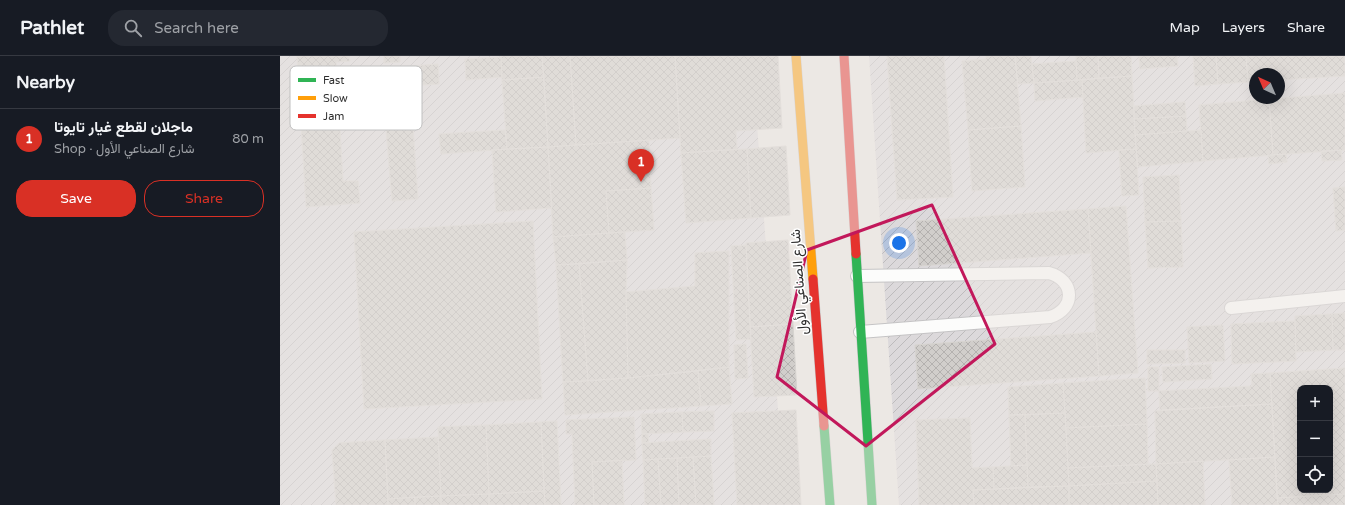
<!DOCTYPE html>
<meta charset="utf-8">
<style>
body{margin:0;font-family:"Varela Round",Vazirmatn,sans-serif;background:#242831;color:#f1f3f6}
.controls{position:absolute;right:12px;bottom:12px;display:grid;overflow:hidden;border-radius:8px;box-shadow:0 4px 16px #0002}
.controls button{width:36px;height:36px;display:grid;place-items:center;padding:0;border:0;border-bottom:1px solid #363941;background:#171b24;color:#f1f3f6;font:20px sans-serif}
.compass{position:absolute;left:969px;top:12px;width:36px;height:36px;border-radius:50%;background:#171b24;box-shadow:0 4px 16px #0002;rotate:316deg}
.you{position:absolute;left:619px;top:187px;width:14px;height:14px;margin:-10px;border:3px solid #fff;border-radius:50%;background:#1a73e8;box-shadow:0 0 0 6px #1a73e833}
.badge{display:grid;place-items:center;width:26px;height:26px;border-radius:50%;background:#d93025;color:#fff;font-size:13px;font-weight:700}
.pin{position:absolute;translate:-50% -33px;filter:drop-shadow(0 1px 2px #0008)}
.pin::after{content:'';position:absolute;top:21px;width:14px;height:12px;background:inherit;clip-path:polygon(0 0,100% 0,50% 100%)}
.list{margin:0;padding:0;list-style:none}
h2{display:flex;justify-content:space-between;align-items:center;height:52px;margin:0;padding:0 16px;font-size:17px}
h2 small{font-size:13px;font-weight:400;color:#9ea1a6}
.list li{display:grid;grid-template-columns:26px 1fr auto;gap:12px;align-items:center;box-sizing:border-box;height:60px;padding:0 16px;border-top:1px solid #363941}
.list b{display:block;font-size:15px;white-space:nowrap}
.list p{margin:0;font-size:13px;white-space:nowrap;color:#9ea1a6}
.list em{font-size:13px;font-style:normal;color:#9ea1a6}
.actions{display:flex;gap:8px;padding:12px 16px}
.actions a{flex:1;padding:9px 0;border:1px solid #d93025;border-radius:16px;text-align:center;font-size:14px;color:#d93025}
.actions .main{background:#d93025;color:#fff}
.icon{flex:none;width:22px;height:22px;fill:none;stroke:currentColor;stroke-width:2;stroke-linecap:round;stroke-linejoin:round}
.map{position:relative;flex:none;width:1065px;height:449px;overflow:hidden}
header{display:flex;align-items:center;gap:24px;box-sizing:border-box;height:56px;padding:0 20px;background:#171b24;border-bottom:1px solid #363941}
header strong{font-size:19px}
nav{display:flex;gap:22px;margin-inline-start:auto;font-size:14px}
.search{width:280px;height:36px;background:#242831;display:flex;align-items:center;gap:10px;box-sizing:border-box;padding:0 14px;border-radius:16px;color:#9ea1a6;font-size:15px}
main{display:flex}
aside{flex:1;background:#171b24}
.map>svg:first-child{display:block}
.industrial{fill:url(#industrial-furrows);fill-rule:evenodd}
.building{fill:url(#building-cross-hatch);stroke:#d7d4d0;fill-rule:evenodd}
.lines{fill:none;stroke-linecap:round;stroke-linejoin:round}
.lane-casing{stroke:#c5c4c5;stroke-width:14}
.fast-casing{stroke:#c5c4c5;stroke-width:10}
.slow-casing{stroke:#c5c4c5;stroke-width:10}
.jam-casing{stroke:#c5c4c5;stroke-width:10}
.lane{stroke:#fcfcfb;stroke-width:12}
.fast{stroke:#30b455;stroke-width:9}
.slow{stroke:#ff9f0a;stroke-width:9}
.jam{stroke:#e5322d;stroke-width:9}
.marked{fill:none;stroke:#c2185b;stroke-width:3;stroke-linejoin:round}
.labels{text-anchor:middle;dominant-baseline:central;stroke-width:3;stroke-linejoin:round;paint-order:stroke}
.street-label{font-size:14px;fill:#2e2e2e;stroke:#fff}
.key{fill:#fff;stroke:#c0c0c0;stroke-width:1}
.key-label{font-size:11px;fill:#2e2e2e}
</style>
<header>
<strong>Pathlet</strong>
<div class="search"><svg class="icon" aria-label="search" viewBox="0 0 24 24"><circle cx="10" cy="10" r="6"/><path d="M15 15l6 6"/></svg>Search here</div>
<nav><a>Map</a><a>Layers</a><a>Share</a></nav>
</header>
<main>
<aside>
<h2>Nearby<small></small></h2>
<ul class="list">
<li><span class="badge">1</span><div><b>ماجلان لقطع غيار تايوتا</b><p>Shop · شارع الصناعي الأول</p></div><em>80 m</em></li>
</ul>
<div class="actions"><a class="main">Save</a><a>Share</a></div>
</aside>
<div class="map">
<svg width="1065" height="449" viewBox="0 0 1065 449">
<defs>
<pattern id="industrial-furrows" width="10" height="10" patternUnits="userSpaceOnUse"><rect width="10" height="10" fill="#dcd9db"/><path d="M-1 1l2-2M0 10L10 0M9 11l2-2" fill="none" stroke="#bdbbbc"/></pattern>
<pattern id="building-cross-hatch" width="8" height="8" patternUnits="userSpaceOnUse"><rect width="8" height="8" fill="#d1cecb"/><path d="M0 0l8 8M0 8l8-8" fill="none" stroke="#b4b1af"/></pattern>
</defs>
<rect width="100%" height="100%" fill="#ece8e4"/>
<path class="industrial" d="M 0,0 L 472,0 L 505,449 L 0,449 Z
M 589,0 L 1065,0 L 1065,449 L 619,449 ZM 975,18 L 999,18 L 999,42 L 975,42 ZM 1020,332 L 1050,332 L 1050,434 L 1020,434 Z"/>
<path class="building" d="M 17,0 L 69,0 L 70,5 L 56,6 L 63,125 L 78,125 L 80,147 L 26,151 Z
M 104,0 L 120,0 L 120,6 L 104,7 Z
M 221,0 L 262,0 L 264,21 L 222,24 Z
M 262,0 L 290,0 L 296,89 L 268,91 Z
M 290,0 L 395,0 L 400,82 L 296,89 Z
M 395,0 L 498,0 L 502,72 L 456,75 L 457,93 L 401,97 Z
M 607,0 L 664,0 L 673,141 L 617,144 Z
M 706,0 L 735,0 L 741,70 L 688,74 L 682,5 L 706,3 Z
M 735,0 L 751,0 L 754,27 L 738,28 Z
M 796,0 L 818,0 L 819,22 L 797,24 Z
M 818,0 L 851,0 L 852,20 L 819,22 Z
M 859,0 L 897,0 L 898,10 L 860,13 Z
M 913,0 L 936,0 L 938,28 L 915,30 Z
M 936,0 L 966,0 L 968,26 L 938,28 Z
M 966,0 L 1065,0 L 1065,20 L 999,24 L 999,18 L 975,18 L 975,26 L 968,26 Z
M 221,1 L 222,21 L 186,24 L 185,3 Z
M 796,5 L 797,24 L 754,27 L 752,8 Z
M 158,8 L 159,28 L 105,31 L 104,12 Z
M 852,20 L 856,93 L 806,97 L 802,24 Z
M 264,21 L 268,91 L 227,93 L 222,24 Z
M 802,24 L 803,41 L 755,45 L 754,27 Z
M 1065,37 L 1065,94 L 993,99 L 989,43 Z
M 989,43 L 993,99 L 923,105 L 919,49 Z
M 905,46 L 906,60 L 854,63 L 854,50 Z
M 906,60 L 907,75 L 855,79 L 854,63 Z
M 741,70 L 745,131 L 692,135 L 688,74 Z
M 133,71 L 138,143 L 112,145 L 106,73 Z
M 225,74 L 227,93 L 161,98 L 159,78 Z
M 921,74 L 923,105 L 858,111 L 855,79 Z
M 369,84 L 371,132 L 326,135 L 329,177 L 273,181 L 268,91 Z
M 506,90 L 510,159 L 471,162 L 467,93 Z
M 268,91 L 272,152 L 216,156 L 212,94 Z
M 467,93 L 471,162 L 406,167 L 401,97 Z
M 856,93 L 859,139 L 842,140 L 839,94 Z
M 1061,94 L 1062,104 L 1042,105 L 1041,95 Z
M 1006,98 L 1007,106 L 989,108 L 988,99 Z
M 899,119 L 901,165 L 865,166 L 863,121 Z
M 1065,131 L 1065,174 L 1056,175 L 1053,132 Z
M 371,132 L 374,174 L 329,177 L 326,135 Z
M 846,150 L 858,317 L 819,320 L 808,153 Z
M 808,153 L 811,197 L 639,210 L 636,165 Z
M 253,165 L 262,343 L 84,353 L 74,176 Z
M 901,165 L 903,211 L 868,212 L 865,166 Z
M 345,176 L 347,204 L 276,209 L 273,181 Z
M 508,184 L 513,268 L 470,271 L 466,187 Z
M 466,189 L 471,283 L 456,284 L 451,190 Z
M 449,195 L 449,311 L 348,322 L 346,236 L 415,230 L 415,197 Z
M 347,204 L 346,236 L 348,322 L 308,325 L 299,208 Z
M 299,208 L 308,325 L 283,326 L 276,209 Z
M 1065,257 L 1065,294 L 1053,294 L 1052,258 Z
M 1052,258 L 1053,294 L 1016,296 L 1015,260 Z
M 1015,265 L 1016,305 L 952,308 L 951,268 Z
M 513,268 L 517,339 L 474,341 L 470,271 Z
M 943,269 L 945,305 L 909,307 L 907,271 Z
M 816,276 L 819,320 L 638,333 L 635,289 Z
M 466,288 L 468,322 L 455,323 L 454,289 Z
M 867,294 L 905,294 L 905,307 L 867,308 Z
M 931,308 L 932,323 L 883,326 L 882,311 Z
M 449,311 L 452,348 L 421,350 L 418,315 Z
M 868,311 L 879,311 L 879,335 L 868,335 Z
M 1065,312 L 1065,438 L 997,442 L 990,317 ZM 1020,332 L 1050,332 L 1050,434 L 1020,434 Z
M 418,315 L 421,350 L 285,359 L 283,326 L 348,322 Z
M 990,317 L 992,348 L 880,354 L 879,335 L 972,330 L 971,318 Z
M 865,322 L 867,368 L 786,372 L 783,327 Z
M 783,327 L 785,357 L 729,359 L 728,331 Z
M 992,348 L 995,401 L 876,408 L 875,355 Z
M 516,354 L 521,449 L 457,449 L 452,357 Z
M 434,355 L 434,375 L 403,376 L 402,356 Z
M 402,356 L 403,376 L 362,378 L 361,358 Z
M 785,357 L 789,430 L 748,431 L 745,359 Z
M 729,359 L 745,359 L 747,409 L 731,410 Z
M 354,361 L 356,404 L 312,406 L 314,449 L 295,449 L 292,378 L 286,378 L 286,364 Z
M 690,362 L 692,412 L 713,411 L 714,433 L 693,434 L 694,449 L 639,449 L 636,364 Z
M 277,365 L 281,449 L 265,449 L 261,366 Z
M 261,366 L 264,435 L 209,438 L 206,369 Z
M 867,368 L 868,408 L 788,412 L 786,372 Z
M 206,369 L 209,438 L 161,440 L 158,371 Z
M 362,378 L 368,378 L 369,387 L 362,387 Z
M 158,381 L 161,440 L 108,443 L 105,384 Z
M 431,383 L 431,400 L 363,404 L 362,387 Z
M 105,384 L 108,449 L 56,449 L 52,394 L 59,387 Z
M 431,400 L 434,449 L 416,449 L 413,401 Z
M 413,401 L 416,449 L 399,449 L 397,402 Z
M 995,401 L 998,449 L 952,449 L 949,404 Z
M 397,402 L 399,449 L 381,449 L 378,403 Z
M 378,403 L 381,449 L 365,449 L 363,404 Z
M 342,404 L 344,449 L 314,449 L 312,406 Z
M 923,405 L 925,449 L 878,449 L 876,408 Z
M 876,408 L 877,425 L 789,430 L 788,412 Z
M 747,409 L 748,431 L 714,433 L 713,411 Z
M 877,425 L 878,449 L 789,449 L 789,430 Z
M 789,430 L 789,449 L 694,449 L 693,434 Z
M 264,435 L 265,449 L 209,449 L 209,438 Z
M 209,438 L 209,449 L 161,449 L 161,440 Z
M 1065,438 L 1065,449 L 998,449 L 997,442 Z
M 161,440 L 161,449 L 135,449 L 135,441 Z
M 135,441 L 135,449 L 108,449 L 108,443 Z"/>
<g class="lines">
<defs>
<path id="lane" d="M 577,220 L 769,217 C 795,224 796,253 770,261 L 580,276
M 951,252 L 1065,240"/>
<path id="fast" d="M 576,198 L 592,449
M 544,370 L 550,449"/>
<path id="slow" d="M 516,0 L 533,223"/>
<path id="jam" d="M 564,0 L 576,198
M 533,223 L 544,370"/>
</defs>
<use href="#lane" class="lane-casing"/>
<use href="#fast" class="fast-casing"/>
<use href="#slow" class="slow-casing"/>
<use href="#jam" class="jam-casing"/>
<use href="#lane" class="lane"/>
<use href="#fast" class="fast"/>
<use href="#slow" class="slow"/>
<use href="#jam" class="jam"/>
</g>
<path d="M0 0H1065V449H0ZM 652,149 L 715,288 L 586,390 L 497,321 L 527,194 Z" fill="#ece8e4" fill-opacity=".55" fill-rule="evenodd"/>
<path class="marked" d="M 652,149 L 715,288 L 586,390 L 497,321 L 527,194 Z"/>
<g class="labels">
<g class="street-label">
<text transform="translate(519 226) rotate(-94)">شارع الصناعي الأول</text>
</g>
</g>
<rect x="10" y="10" width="132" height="64" rx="6" class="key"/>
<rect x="18" y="22" width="18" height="4" fill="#30b455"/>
<rect x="18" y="40" width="18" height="4" fill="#ff9f0a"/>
<rect x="18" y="58" width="18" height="4" fill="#e5322d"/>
<g class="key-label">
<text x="43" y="28">Fast</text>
<text x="43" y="46">Slow</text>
<text x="43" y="64">Jam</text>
</g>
</svg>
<div class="controls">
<button>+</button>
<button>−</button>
<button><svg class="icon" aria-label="locate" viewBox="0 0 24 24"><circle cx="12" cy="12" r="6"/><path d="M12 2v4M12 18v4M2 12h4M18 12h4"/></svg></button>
</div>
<svg class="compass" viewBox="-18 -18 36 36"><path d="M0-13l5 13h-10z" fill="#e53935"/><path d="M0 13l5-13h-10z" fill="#9ea1a6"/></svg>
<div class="you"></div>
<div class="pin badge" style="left:361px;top:126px">1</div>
</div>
</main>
